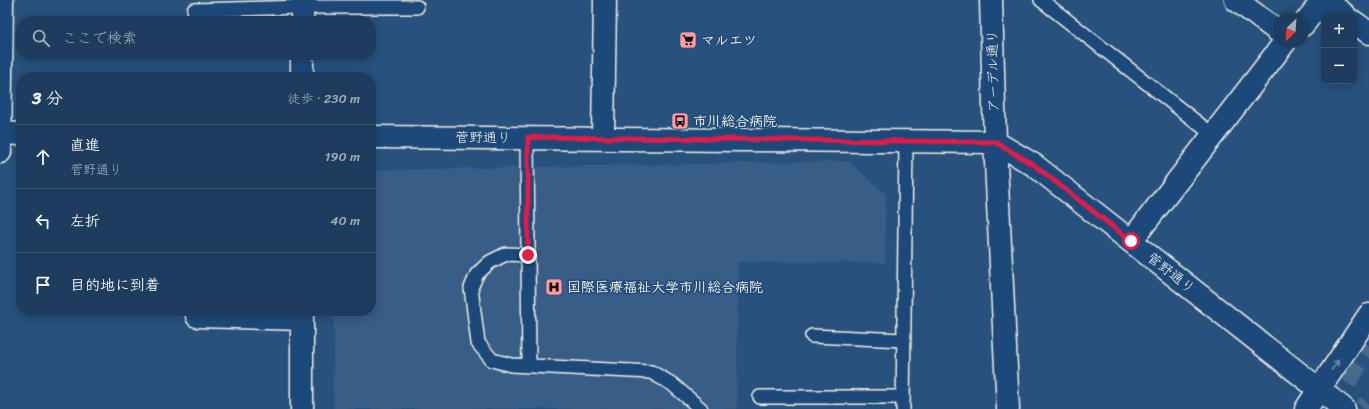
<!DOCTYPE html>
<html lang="ja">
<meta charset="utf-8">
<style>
body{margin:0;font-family:Sriracha,"Klee One",sans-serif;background:#264464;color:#f1f3f6}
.controls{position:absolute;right:12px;top:12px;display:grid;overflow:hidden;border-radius:8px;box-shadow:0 2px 10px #0003}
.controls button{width:36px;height:36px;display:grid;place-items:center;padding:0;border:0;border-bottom:1px solid #3c5673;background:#1e3d5e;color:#f1f3f6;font:20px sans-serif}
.compass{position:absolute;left:1273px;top:12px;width:36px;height:36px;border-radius:50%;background:#1e3d5e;box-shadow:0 2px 10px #0003;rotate:205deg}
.stop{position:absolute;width:12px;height:12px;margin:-9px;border:3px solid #e11d48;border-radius:50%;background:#fff}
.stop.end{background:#e11d48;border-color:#fff;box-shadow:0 1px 4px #0008}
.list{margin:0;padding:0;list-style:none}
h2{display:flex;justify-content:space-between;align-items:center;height:52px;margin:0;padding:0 16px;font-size:17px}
h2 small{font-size:13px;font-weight:400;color:#a1aebc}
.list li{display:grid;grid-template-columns:26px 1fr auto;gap:12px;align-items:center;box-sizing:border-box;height:64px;padding:0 16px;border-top:1px solid #3c5673}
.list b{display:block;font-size:15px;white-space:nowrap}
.list p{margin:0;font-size:13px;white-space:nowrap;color:#a1aebc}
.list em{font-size:13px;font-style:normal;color:#a1aebc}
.icon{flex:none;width:22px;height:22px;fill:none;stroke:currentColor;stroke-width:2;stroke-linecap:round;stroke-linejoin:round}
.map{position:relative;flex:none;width:1369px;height:409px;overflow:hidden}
.search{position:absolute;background:#1e3d5e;box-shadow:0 2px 10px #0003;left:16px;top:16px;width:360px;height:44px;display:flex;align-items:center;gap:10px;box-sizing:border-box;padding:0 14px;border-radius:16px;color:#a1aebc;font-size:15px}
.panel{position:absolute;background:#1e3d5e;box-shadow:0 2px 10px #0003;left:16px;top:72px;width:360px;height:244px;border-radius:16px}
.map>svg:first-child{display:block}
.built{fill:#375d86}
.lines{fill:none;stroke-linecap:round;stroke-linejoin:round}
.motorway-tunnel{stroke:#47698e;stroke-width:22;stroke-dasharray:22 11;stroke-linecap:butt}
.service-casing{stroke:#f4f1e8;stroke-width:16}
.minor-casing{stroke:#f4f1e8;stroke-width:25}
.tertiary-casing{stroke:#f4f1e8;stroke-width:25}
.trunk-casing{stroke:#f4f1e8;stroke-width:25}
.service{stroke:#1f4a7a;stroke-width:13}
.minor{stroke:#1f4a7a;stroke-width:22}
.tertiary{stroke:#1f4a7a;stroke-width:22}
.trunk{stroke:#1f4a7a;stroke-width:22}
.oneway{stroke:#748da6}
.route{stroke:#e11d48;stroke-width:5}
.labels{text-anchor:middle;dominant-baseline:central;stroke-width:3;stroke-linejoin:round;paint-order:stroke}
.poi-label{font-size:14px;font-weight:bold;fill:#f4f1e8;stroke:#1f4a7a;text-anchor:start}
.street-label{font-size:14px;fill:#f4f1e8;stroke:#1f4a7a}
</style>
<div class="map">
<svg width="1369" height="409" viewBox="0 0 1369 409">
<rect width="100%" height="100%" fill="#28517e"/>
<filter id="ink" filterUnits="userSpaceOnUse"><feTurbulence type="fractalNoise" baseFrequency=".025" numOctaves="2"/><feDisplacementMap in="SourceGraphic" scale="8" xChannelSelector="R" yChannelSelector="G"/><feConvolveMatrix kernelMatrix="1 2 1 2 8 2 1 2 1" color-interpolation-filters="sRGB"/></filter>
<g filter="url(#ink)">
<path class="built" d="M 849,161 L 886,194 L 885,263 L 738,262 L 737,409 L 333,409 L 334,311 L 371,311 L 371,170 Z"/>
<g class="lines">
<path class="motorway-tunnel" d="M 1327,409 L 1369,346
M 1365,409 L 1369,404"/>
<defs>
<path id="service" d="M 1041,0 L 1213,135
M 194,10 L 303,7 L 417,7
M 527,137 L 529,366
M 528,255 L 506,254 L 490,262 L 477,274 L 471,288 L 478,343 L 492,360 L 511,365 L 651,372 L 672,384 L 701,409
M 812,336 L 904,340
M 760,397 L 903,397
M 903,409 L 906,141"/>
<path id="minor" d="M 1236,0 L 1279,32
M 1325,0 L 1345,15
M 302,21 L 303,0
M 1354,22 L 1369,33
M 1303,25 L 1323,0
M 302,77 L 302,55
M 603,138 L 605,0
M 0,152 L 2,0
M 1131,241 L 1285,42
M 302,311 L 302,409
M 197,316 L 302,319"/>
<path id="tertiary" d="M 991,0 L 995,142 L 1008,409
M 0,133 L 21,134
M 371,137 L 995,142 L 1034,165 L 1344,409"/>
<path id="trunk" d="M 1306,409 L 1369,315"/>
</defs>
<use href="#service" class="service-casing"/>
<use href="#minor" class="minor-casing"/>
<use href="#tertiary" class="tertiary-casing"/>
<use href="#trunk" class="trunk-casing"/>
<use href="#service" class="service"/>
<use href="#minor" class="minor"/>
<use href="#tertiary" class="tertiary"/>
<use href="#trunk" class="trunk"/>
</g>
<defs><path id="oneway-shaft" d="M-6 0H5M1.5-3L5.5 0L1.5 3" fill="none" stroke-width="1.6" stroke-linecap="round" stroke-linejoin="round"/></defs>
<use class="oneway" href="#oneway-shaft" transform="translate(1335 365) rotate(-56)"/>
</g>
<g class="lines" filter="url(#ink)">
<path class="route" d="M 528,255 L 528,137 L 995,142 L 1034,165 L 1131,241"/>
</g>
<defs>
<symbol id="supermarket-square" viewBox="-11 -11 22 22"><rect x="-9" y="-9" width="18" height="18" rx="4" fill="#ff9aa2" stroke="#1f4a7a"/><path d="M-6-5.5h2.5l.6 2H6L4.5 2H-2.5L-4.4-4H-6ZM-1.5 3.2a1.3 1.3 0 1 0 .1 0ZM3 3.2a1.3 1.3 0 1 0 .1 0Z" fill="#111"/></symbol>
<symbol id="bus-square" viewBox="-11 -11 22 22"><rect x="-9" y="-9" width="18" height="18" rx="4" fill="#ff9aa2" stroke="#1f4a7a"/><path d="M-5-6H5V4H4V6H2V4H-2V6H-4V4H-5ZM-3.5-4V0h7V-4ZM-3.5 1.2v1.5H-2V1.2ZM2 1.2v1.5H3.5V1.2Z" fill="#111"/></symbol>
<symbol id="hospital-square" viewBox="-11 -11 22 22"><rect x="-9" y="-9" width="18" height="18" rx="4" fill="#ff9aa2" stroke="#1f4a7a"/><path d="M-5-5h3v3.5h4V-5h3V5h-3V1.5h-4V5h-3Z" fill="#111"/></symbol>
</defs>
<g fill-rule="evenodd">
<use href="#supermarket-square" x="678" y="30" width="20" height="20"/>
<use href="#bus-square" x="670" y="111" width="20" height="20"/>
<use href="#hospital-square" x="544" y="277" width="20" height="20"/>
</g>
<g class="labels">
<g class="poi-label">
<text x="701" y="40">マルエツ</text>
<text x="693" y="121">市川総合病院</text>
<text x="567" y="287">国際医療福祉大学市川総合病院</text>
</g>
<g class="street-label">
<text transform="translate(993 71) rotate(-91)">アーデル通り</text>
<text x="483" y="137">菅野通り</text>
<text transform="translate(1171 273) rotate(38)">菅野通り</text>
</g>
</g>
</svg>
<div class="controls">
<button>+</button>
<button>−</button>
</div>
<svg class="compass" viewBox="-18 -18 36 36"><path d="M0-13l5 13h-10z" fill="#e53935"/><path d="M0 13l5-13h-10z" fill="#a1aebc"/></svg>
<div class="stop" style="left:1131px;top:241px"></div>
<div class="stop end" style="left:528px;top:255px"></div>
<div class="search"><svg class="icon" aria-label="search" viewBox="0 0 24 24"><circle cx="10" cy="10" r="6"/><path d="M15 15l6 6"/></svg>ここで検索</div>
<section class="panel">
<h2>3 分<small>徒歩 · 230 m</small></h2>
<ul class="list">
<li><svg class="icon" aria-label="ahead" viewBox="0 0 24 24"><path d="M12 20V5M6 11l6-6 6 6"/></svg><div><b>直進</b><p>菅野通り</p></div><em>190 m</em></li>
<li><svg class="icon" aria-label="left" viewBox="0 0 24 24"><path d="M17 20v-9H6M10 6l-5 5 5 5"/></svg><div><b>左折</b></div><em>40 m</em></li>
<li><svg class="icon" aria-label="arrive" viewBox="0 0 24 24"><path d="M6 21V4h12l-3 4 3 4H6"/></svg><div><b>目的地に到着</b></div></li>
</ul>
</section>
</div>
